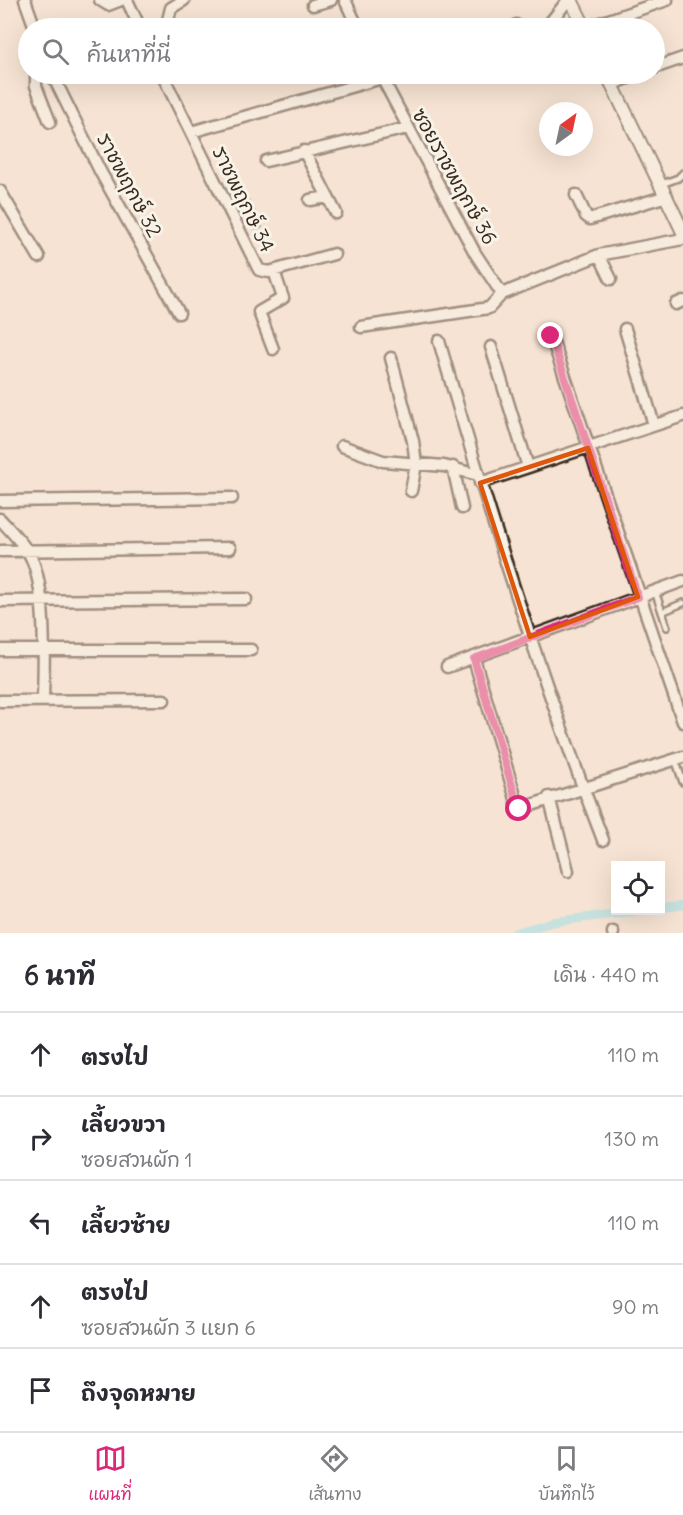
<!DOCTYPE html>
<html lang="th">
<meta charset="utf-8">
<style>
body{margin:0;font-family:Delius,"Playpen Sans Thai",sans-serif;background:#f7f7f7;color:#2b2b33}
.controls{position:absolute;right:18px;bottom:18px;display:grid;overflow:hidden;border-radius:0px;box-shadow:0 6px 24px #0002}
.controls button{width:54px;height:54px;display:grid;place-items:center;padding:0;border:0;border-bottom:2px solid #e1e1e2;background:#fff;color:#2b2b33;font:30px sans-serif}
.compass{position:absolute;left:539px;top:102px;width:54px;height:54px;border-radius:50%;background:#fff;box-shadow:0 6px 24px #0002;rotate:33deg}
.stop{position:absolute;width:18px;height:18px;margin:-14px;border:4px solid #db2777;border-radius:50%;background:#fff}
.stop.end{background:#db2777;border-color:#fff;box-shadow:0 2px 6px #0008}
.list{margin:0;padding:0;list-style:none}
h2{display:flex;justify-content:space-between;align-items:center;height:78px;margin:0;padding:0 24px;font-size:26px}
h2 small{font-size:20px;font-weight:400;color:#7c7c81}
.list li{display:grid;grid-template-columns:39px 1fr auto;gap:18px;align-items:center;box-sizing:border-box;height:84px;padding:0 24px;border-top:2px solid #e1e1e2}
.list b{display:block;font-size:22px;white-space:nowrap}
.list p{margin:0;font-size:20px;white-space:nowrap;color:#7c7c81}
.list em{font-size:20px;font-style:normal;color:#7c7c81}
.icon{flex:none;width:33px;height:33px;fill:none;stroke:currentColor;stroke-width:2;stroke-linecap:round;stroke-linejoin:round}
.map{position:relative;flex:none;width:683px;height:933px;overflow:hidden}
.search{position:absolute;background:#fff;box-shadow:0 6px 24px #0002;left:18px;right:18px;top:18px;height:66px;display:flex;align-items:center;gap:15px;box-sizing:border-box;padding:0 21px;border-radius:33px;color:#7c7c81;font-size:22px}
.sheet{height:498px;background:#fff}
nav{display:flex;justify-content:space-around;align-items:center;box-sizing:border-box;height:84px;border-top:2px solid #e1e1e2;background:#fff;font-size:16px;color:#7c7c81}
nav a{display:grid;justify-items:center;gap:3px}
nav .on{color:#db2777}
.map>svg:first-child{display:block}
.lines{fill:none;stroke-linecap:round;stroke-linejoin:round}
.canal{stroke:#8fdfeb;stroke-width:9}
.service-casing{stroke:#3b2a1e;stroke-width:10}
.minor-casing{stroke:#3b2a1e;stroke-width:15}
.tertiary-casing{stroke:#3b2a1e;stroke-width:16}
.service{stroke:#f7f3e8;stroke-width:5}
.minor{stroke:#f7f3e8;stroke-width:10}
.tertiary{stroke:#f7f3e8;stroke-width:12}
.route{stroke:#db2777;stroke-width:8}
.marked{fill:none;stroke:#df570d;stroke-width:4.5;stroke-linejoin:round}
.labels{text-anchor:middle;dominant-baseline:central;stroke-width:6;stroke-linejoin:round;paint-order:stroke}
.street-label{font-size:20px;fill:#3b2a1e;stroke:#f7f3e8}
</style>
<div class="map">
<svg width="683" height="933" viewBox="0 0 683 933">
<rect width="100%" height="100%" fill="#f6e3d3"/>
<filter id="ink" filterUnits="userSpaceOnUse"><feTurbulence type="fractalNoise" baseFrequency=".0167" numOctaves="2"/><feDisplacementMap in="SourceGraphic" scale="12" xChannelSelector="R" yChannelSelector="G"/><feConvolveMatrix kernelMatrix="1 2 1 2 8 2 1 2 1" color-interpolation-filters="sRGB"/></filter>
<g filter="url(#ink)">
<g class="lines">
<path class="canal" d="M 660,908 L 683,905
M 515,933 L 552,922 L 644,910"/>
<defs>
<path id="service" d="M 662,184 L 678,178 L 683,173
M 227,204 L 244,202 L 258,225
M 655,591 L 667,627
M 662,612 L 683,603
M 675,759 L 683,782"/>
<path id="minor" d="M 25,0 L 35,28
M 100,0 L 108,5 L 121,0
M 127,0 L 140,28
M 345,0 L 358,28
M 313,5 L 331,0
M 516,25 L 517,28
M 166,28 L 171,8 L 184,0
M 546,28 L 568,0
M 585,28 L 667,0
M 654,68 L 683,58
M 36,74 L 36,86 L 50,122
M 52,74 L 100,171 L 179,313
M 162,74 L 259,270 L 269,272 L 334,254
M 380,74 L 475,253 L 502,294
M 612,84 L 640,74
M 191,132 L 382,78
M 304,151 L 336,213
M 266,161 L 408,128
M 0,191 L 39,257
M 576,195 L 586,216 L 590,219 L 667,196
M 310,200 L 328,197
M 599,255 L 611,279
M 676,304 L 683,301
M 361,327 L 489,308 L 502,294 L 599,255 L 683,239
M 625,329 L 654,425
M 551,336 L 683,722
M 439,341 C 488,510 540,677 603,840
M 491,347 L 528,467
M 273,349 L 259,312 L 283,298 L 274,271
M 391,358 L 413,441 L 416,464 L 411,491
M 342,446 L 383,461 L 444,466 L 478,475
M 453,467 L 462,508
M 480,483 L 683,416
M 0,501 L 232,498
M 0,519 C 10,530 22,542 30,555 C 47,588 44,662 43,699
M 0,551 L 230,548
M 0,601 L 246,599
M 0,650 L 251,650
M 474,659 L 519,809 L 683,757
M 447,667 L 683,581
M 0,701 L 164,700
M 549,797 L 568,871
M 613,932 L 613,933"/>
<path id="tertiary" d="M 571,0 L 585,28
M 607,74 L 683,232"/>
</defs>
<use href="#service" class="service-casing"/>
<use href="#minor" class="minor-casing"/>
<use href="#tertiary" class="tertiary-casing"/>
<use href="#service" class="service"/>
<use href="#minor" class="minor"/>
<use href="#tertiary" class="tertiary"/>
</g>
</g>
<g class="lines" filter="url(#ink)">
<path class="route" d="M 519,809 L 474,659 L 638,597 L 551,336"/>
</g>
<path d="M0 0H683V933H0ZM 588,448 L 638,597 L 530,637 L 480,483 Z" fill="#f6e3d3" fill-opacity=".55" fill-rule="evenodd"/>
<path class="marked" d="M 588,448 L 638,597 L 530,637 L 480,483 Z"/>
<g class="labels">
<g class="street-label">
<text transform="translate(455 176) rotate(61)">ซอยราชพฤกษ์ 36</text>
<text transform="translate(130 185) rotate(62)">ราชพฤกษ์ 32</text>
<text transform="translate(244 199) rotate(64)">ราชพฤกษ์ 34</text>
</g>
</g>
</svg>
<div class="controls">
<button><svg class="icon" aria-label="locate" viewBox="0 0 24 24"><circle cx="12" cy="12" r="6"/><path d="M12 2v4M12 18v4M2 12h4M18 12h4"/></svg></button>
</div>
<svg class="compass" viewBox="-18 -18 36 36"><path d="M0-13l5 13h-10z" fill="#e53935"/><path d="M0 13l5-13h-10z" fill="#7c7c81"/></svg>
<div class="stop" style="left:519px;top:809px"></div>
<div class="stop end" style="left:551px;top:336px"></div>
<div class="search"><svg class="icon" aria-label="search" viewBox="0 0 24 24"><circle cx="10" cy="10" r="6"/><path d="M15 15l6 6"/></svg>ค้นหาที่นี่</div>
</div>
<section class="sheet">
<h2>6 นาที<small>เดิน · 440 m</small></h2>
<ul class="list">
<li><svg class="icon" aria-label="ahead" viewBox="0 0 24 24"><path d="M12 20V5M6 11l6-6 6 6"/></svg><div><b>ตรงไป</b></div><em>110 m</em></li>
<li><svg class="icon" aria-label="right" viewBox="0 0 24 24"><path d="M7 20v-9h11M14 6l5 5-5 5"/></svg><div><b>เลี้ยวขวา</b><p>ซอยสวนผัก 1</p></div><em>130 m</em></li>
<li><svg class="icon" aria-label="left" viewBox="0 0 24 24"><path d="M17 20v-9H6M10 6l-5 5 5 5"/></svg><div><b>เลี้ยวซ้าย</b></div><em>110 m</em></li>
<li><svg class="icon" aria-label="ahead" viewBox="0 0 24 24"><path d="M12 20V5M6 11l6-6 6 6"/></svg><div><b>ตรงไป</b><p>ซอยสวนผัก 3 แยก 6</p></div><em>90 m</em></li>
<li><svg class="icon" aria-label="arrive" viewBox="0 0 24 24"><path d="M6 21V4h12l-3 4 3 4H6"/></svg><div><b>ถึงจุดหมาย</b></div></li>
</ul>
</section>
<nav>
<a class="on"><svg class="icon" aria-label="map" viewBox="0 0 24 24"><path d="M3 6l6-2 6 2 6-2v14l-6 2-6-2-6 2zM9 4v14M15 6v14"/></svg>แผนที่</a>
<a><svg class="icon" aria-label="directions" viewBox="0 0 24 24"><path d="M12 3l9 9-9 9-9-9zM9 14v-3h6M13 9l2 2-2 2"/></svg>เส้นทาง</a>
<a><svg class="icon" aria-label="saved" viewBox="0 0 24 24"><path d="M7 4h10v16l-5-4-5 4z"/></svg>บันทึกไว้</a>
</nav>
